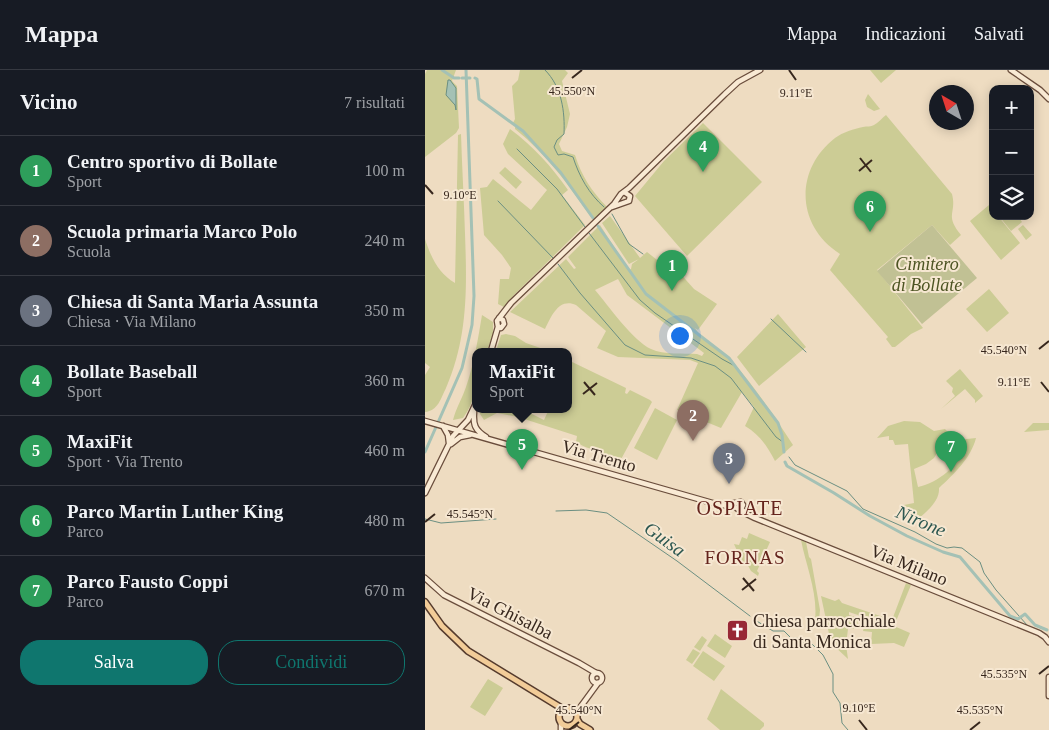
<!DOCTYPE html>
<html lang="it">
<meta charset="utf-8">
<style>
body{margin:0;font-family:"Times New Roman",serif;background:#242831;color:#f1f3f6}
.controls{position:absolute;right:15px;top:15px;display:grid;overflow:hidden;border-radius:10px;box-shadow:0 2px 12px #0003}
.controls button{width:45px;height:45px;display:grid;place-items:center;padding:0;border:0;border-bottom:1px solid #363941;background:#171b24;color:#f1f3f6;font:25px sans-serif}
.compass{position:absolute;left:504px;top:15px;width:45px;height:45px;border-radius:50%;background:#171b24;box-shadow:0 2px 12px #0003;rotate:321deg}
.you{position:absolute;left:254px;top:265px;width:18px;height:18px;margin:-12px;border:4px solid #fff;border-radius:50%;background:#1a73e8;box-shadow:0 0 0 8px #1a73e833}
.badge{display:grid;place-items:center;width:32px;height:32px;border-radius:50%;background:#0f766e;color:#fff;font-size:16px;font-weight:700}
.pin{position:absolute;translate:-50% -41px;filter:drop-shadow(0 1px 2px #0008)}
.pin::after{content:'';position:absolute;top:26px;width:18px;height:15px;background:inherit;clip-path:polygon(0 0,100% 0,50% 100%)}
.popup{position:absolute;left:47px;top:278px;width:100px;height:65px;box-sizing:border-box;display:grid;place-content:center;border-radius:10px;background:#171b24;filter:drop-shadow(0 1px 4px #0005);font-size:16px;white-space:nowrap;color:#9ea1a6}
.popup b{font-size:19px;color:#f1f3f6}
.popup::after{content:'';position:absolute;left:50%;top:100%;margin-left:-10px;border:10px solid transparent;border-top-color:#171b24}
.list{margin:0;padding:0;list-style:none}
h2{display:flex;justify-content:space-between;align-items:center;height:65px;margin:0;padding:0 20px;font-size:21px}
h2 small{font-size:16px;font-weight:400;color:#9ea1a6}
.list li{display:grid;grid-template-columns:32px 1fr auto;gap:15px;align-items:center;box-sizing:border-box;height:70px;padding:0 20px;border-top:1px solid #363941}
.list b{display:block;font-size:19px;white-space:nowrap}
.list p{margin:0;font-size:16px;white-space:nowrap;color:#9ea1a6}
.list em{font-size:16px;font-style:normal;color:#9ea1a6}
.actions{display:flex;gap:10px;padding:15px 20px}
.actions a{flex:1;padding:11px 0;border:1px solid #0f766e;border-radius:20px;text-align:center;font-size:18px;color:#0f766e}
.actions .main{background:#0f766e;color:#fff}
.icon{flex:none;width:28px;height:28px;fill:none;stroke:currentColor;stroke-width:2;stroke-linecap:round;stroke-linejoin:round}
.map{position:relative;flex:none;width:624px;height:660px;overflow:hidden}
header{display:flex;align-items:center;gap:30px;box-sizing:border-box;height:70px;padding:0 25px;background:#171b24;border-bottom:1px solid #363941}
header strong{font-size:24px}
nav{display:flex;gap:28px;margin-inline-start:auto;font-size:18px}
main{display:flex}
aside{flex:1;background:#171b24}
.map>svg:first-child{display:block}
.green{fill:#cccc95;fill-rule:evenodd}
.cemetery{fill:#c1c194}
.water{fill:#a4c1b5;stroke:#6b8f82}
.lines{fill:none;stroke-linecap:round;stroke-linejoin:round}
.stream{stroke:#6b8f82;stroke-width:1}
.canal{stroke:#a4c1b5;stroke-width:3}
.secondary-casing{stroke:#6a4d3c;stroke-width:7}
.primary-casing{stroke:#553b2d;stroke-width:8}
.secondary{stroke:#f9ead4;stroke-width:4.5}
.primary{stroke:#f2cc98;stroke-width:5}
.ticks{fill:none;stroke:#37271d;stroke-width:2}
.labels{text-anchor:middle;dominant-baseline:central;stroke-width:4;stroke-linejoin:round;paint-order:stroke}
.park-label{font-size:18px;font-style:italic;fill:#4d5423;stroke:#f6e7d1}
.street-label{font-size:18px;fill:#37271d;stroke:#f6e7d1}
.poi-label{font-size:18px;fill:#37271d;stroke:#f6e7d1;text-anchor:start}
.water-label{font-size:19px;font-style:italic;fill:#2c5750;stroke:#f6e7d1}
.neighbourhood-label{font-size:19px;letter-spacing:1px;fill:#64231c;stroke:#f6e7d1}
.quarter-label{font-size:20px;letter-spacing:1px;fill:#64231c;stroke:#f6e7d1}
.ticks-label{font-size:12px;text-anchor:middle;fill:#37271d;stroke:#f6e7d1;stroke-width:4;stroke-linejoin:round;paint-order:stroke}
</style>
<header>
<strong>Mappa</strong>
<nav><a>Mappa</a><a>Indicazioni</a><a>Salvati</a></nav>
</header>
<main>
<aside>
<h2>Vicino<small>7 risultati</small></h2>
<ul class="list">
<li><span class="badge" style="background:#2e9e5b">1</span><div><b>Centro sportivo di Bollate</b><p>Sport</p></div><em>100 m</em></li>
<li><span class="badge" style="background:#8d6e63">2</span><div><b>Scuola primaria Marco Polo</b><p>Scuola</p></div><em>240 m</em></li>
<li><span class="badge" style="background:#6b7280">3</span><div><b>Chiesa di Santa Maria Assunta</b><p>Chiesa · Via Milano</p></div><em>350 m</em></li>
<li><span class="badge" style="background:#2e9e5b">4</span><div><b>Bollate Baseball</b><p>Sport</p></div><em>360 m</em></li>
<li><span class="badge" style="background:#2e9e5b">5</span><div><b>MaxiFit</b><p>Sport · Via Trento</p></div><em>460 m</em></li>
<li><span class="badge" style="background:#2e9e5b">6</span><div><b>Parco Martin Luther King</b><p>Parco</p></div><em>480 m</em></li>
<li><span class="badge" style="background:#2e9e5b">7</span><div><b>Parco Fausto Coppi</b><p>Parco</p></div><em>670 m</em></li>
</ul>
<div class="actions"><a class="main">Salva</a><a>Condividi</a></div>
</aside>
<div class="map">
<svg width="624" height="660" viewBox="0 0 624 660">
<rect width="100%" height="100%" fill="#eedcc1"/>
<path class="green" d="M 2,0 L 31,0 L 27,11 L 32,16 L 34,58 L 31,63 L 0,87 L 0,4 Z
M 95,0 L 140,0 L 143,3 L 137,11 L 145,44 L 142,57 L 134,74 L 137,81 L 150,85 C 156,105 167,122 182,137 L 168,150 C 145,117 122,84 90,59 L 90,55 L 88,53 L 90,49 L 87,16 L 93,10 Z
M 445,0 L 471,0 L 456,13 Z
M 443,24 L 455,39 L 449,41 L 442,37 L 440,30 Z
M 461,45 L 527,124 C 532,144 519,144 536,165 L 525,175 L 507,155 L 452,200 L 498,258 L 486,264 L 470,277 L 467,277 L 461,269 L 463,267 L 405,200 L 415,184 C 371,156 369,100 410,68 C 418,62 429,59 438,57 C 442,56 446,57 449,55 C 453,53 457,48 461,45 Z
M 278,53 L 337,112 L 262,186 L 210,126 L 239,91 Z
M 85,59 C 108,76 127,97 143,120 L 137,125 L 160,155 L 89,225 L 79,237 L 73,234 L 75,209 L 84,209 L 86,198 L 77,185 L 59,165 L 55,118 L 62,117 L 68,109 L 106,140 L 122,120 L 83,84 L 78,74 Z
M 36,64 C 37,97 39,131 40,164 C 42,218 43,267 21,318 C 16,328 13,341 0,342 L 0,305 L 5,297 L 0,293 L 0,169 C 6,187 13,203 30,213 L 33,65 Z
M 80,97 L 97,112 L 91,119 L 74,103 Z
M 564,135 L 568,140 L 568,146 L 573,146 L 595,173 L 576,190 L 545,151 Z
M 185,146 L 215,188 L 222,182 L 241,197 L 251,203 L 253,201 L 269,219 L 292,234 L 273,260 L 270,258 C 278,272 295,278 305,289 C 329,315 349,346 368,375 L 350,391 C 342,376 335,365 320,356 L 329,337 L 317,322 L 296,358 L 252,340 L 273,293 L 265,290 L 193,287 L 172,278 L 181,261 L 151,235 C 134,228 127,245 120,259 L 85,242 L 141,189 L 149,199 L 151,198 L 143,187 L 175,155 L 204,200 L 206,199 L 207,194 L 214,189 L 204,194 L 177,153 ZM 193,209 L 202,225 L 279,283 L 277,286 L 272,284 C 258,283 239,285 226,279 C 208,271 183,235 170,220 Z
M 574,146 L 593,146 L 597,152 L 586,161 Z
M 598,155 L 607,165 L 601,170 L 593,159 Z
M 564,219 L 584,243 L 562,262 L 541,239 Z
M 353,244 L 381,277 L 334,316 L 312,287 Z
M 57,245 L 68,252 L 68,264 L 62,281 L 51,281 C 51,307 54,326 38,348 L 28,350 C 31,338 37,329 41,317 C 49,294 53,269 57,245 Z
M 81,264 L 90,266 L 101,273 L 124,281 L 71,281 L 76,265 Z
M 143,290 L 201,318 L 200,323 L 202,324 L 205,320 L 225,330 L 227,332 L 194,393 L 192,393 C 187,381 163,381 151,372 L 152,366 L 93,347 L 72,343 L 59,350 L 55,344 L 55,339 L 105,339 L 107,344 L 119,350 L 124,339 L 143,339 Z
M 535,299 L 558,326 L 550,333 L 550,330 L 540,319 L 516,339 L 530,326 L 527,322 L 528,318 L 521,311 Z
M 230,338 L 252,350 L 232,390 L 209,378 Z
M 479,351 L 495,352 L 509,361 L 520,359 L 526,365 L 520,370 L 509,388 L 501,394 L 489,399 L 493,417 C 514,412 533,397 539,376 L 537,372 L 532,370 L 551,368 C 546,388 529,404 514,418 C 515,433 498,444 488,454 L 480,451 L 479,435 L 489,433 L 483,374 L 470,375 L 468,370 L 464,370 L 464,366 L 452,368 L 463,356 Z
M 608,353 L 624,353 L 624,360 L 599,362 Z
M 324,463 L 345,472 L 332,501 L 334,503 L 333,506 L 326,501 L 321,492 L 318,494 L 309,474 L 314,475 L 317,467 L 322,469 Z
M 376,470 L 381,472 L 384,487 L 386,489 L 395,540 L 394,549 L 390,550 C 393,523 381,496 376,470 Z
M 481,513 L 486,515 L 469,556 L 485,563 L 479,577 L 469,573 L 446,574 L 447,562 L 438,561 L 442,548 L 424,542 L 424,545 L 433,548 L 432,558 L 423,559 L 421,575 L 423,589 L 406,573 L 396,526 L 410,531 L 414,529 L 417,533 L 467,550 Z
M 290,564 L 307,576 L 300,588 L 282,576 Z
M 277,566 L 282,570 L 275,581 L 269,577 Z
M 268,579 L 275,583 L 267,594 L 261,590 Z
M 278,581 L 300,596 L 289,611 L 268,596 Z
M 63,609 L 78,618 L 60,646 L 45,637 Z
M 296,619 L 339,653 L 339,656 L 335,660 L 295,660 L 282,649 Z"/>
<path class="cemetery" d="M 507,155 L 552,208 L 497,254 L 452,201 Z"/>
<path class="water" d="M 23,10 L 25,10 L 31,18 L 31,40 L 30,35 L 21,25 Z"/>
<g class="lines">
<path class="stream" d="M 120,0 C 137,17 140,42 139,64 L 132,70 L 129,77 L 133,85 L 139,84 L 148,87 C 154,106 164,124 179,137
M 92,79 L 132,119 L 160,157
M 73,131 L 128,188
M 187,144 L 204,174 L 218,184
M 164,163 L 215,230 L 230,243 L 297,289 L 308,295
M 133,194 L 155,223 L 200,275 L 220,285 L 266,288 L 290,296 L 306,308 L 351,367 L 358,372
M 346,249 L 381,282
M 364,387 L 370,395 L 422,421 L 438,439 L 490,462 L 511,474 L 522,478 L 529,477 L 537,478 L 555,492 L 559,503 L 571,520 L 602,555
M 131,441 L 161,440 L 182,443 L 252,491 L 325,546
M 0,449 L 16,453 L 71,449
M 330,550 L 348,561 L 359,561 L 366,568 L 372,568 L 379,573 L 386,573 L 398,585 L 408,604 L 408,622 L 415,633 L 417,653 L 423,660"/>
<path class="canal" d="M 17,0 L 29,8 L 34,8
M 37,8 L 45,8
M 50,8 L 52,9 L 54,29 L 98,61 L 136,103 L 168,148
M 173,156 L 221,224 L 304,288 L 353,353 L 357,365 L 359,382
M 0,382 L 37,298 L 47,255 L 49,226 L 41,0
M 360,392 L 362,396 L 409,423 L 445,446 L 482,466 L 518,482 L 535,487 L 585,546 L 593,549 L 600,544 L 610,555 L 622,560"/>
<defs>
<path id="secondary" d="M 586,0 L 615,20 L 624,29
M 187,137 L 204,131 L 205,126 L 199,122
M 73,257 L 76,258 L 79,254 L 78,250 L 74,248
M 66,281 L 73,257 L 72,251 L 86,233 L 189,134 L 196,124 L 204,118 L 300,24 L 313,12 L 335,0
M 49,342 C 48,355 50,360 61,367
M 0,351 L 291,434 L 310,437 L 313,439 L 316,439 L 322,444 L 330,448 L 614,563 L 620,567 L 624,572
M 18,356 L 23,365 L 24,373
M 26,374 L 35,367 L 45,365
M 0,423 L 28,366 L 43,350 L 51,333
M 304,434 L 316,432 L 318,435 L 316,439
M 0,508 L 19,525 L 154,593 L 171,603
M167 608a5 5 0 1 1 10 0a5 5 0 1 1-10 0Z
M 624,607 L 624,626
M 151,643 L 173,613
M 136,653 L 136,660"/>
<path id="primary" d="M 0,532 L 17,556 L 43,581 L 138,639
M134 647a9 9 0 1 1 18 0a9 9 0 1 1-18 0Z
M 152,649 L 155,654 L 165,660"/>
</defs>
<use href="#secondary" class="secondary-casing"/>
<use href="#primary" class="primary-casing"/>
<use href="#secondary" class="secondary"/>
<use href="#primary" class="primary"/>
</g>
<path class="ticks" d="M 364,0 L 371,10M 147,8 L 157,0M 435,88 L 446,102M 434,101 L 447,90M 0,115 L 8,124M 614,279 L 624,271M 159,312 L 170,325M 616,312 L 624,322M 158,324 L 172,313M 0,452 L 10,444M 318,508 L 329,521M 317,520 L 331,509M 614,604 L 624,596M 434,650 L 442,660M 144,660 L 154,652M 545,660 L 555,652"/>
<defs>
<symbol id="church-square" viewBox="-11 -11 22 22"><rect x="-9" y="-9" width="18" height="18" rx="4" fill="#982835" stroke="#f6e7d1"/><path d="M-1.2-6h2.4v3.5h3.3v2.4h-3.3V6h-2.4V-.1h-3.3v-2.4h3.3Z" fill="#fff"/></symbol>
</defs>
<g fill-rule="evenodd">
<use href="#church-square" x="300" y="548" width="25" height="25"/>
</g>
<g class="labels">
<g class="park-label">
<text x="502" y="194">Cimitero<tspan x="502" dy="21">di Bollate</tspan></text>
</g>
<g class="street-label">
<text transform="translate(174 386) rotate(16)">Via Trento</text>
<text transform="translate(484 495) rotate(22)">Via Milano</text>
<text transform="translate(85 543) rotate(27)">Via Ghisalba</text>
</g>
<g class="poi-label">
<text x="328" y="551">Chiesa parrocchiale<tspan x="328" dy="21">di Santa Monica</tspan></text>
</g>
<g class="water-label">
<text transform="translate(496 451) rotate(23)">Nirone</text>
<text transform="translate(240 469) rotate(36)">Guisa</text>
</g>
<g class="neighbourhood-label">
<text x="320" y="487">FORNAS</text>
</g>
<g class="quarter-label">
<text x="315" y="438">OSPIATE</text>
</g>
</g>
<g class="ticks-label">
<text x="147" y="25">45.550°N</text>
<text x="371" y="27">9.11°E</text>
<text x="35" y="129">9.10°E</text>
<text x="579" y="284">45.540°N</text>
<text x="589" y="316">9.11°E</text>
<text x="45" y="448">45.545°N</text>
<text x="579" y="608">45.535°N</text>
<text x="434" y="642">9.10°E</text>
<text x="154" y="644">45.540°N</text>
<text x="555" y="644">45.535°N</text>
</g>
</svg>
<div class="controls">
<button>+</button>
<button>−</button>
<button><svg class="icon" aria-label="layers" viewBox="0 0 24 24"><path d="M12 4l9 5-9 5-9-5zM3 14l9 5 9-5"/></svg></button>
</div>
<svg class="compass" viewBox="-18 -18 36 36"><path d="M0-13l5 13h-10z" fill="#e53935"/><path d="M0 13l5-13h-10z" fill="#9ea1a6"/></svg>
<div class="you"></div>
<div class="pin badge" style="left:247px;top:221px;background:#2e9e5b">1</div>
<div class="pin badge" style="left:268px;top:371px;background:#8d6e63">2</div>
<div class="pin badge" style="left:304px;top:414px;background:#6b7280">3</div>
<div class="pin badge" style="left:278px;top:102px;background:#2e9e5b">4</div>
<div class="pin badge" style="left:97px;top:400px;background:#2e9e5b">5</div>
<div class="popup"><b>MaxiFit</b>Sport</div>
<div class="pin badge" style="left:445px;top:162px;background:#2e9e5b">6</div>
<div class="pin badge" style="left:526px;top:402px;background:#2e9e5b">7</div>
</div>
</main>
